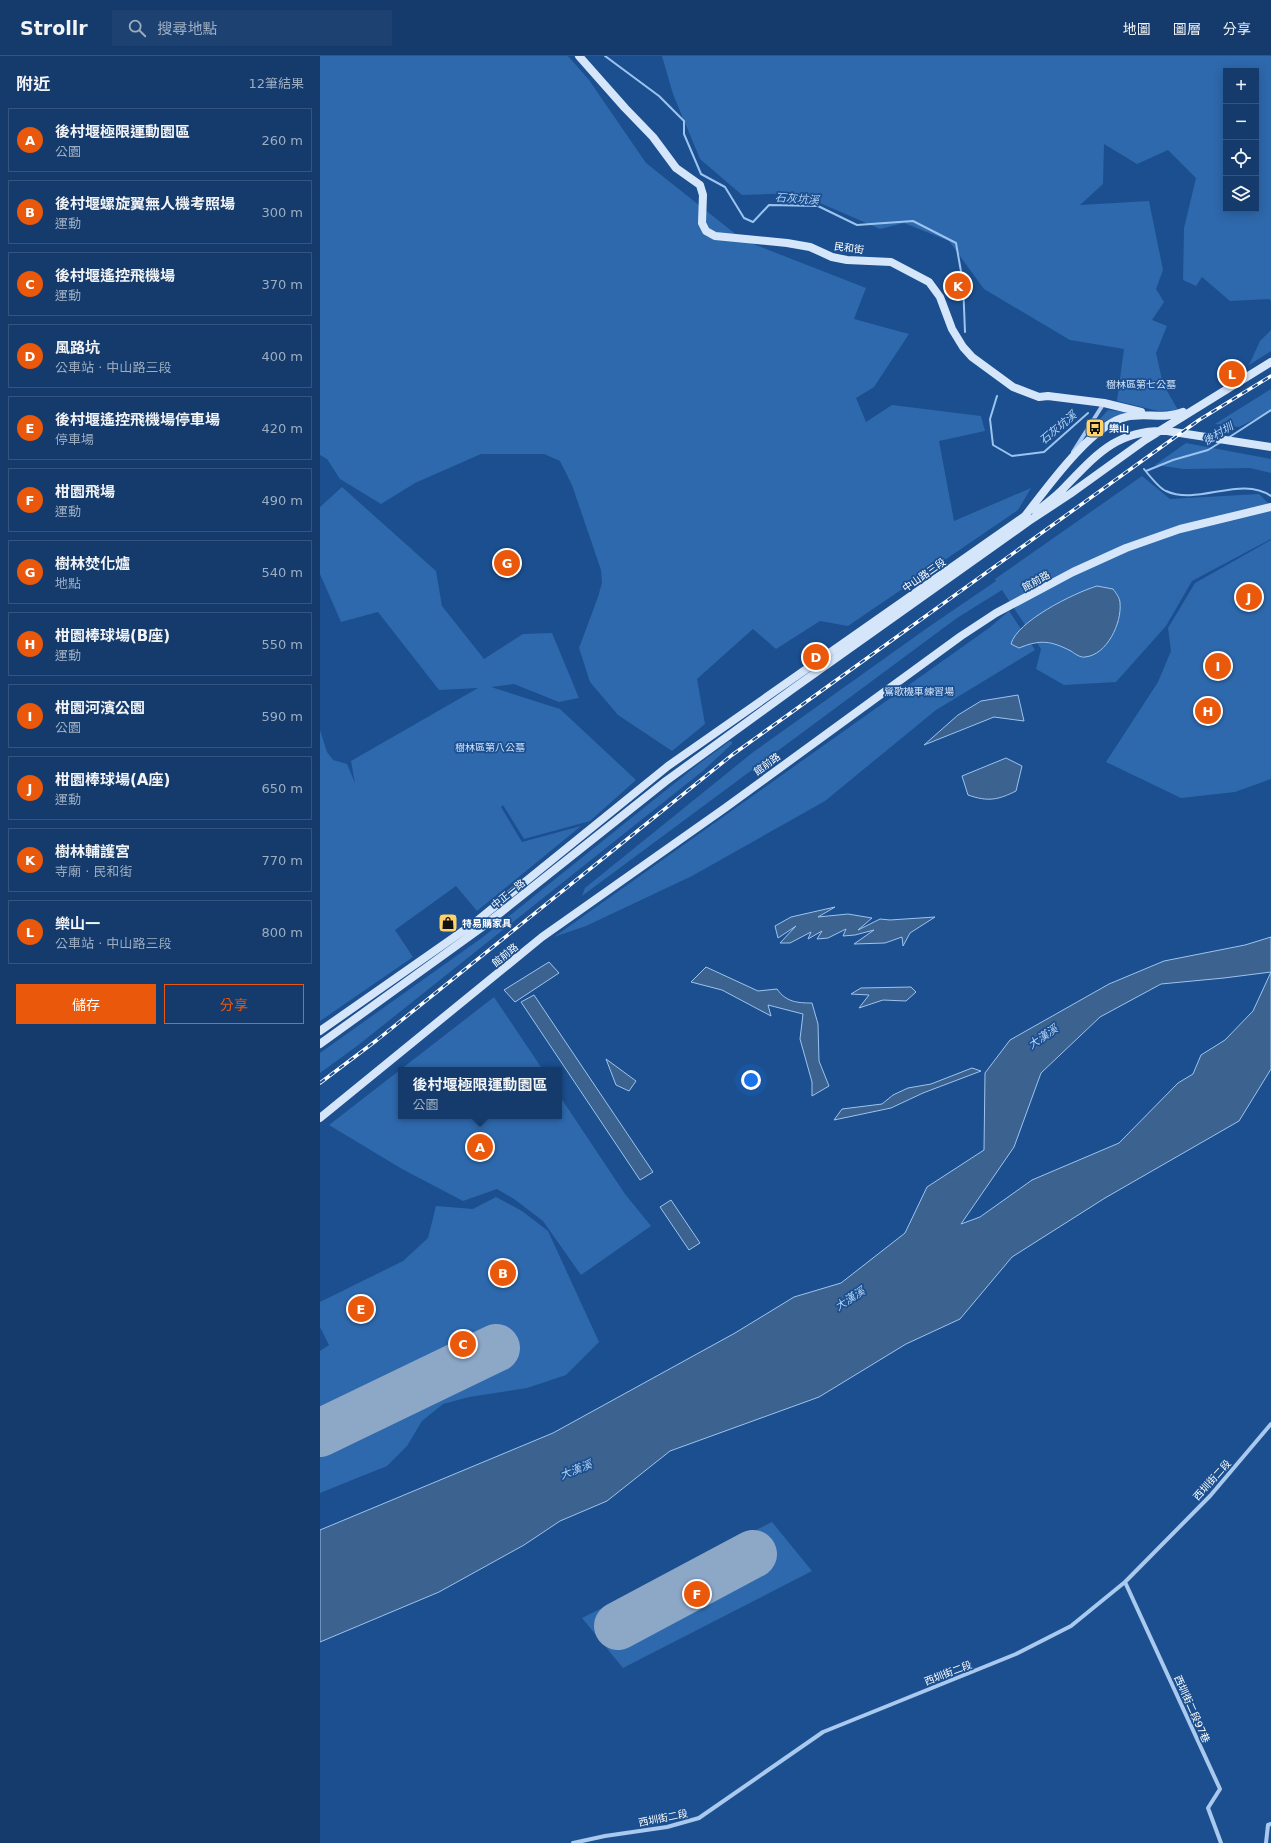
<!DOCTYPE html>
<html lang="zh-TW">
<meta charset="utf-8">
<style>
body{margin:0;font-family:"DejaVu Sans","Noto Sans TC",sans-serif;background:#1d4271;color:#f1f3f6}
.controls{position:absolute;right:12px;top:12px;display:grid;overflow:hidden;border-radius:0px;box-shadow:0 2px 10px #0003}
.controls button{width:36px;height:36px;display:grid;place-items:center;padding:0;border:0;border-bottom:1px solid #33557e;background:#143b6b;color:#f1f3f6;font:20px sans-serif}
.you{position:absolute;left:431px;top:1024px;width:14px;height:14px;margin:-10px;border:3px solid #fff;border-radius:50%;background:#1a73e8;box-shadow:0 0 0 6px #1a73e833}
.badge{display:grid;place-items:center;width:26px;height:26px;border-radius:50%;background:#ea580c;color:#fff;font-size:13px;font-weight:700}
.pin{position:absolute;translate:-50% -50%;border:2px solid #fff;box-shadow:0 1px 4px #0006}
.popup{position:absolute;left:78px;top:1011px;width:164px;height:52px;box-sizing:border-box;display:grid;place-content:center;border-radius:0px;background:#143b6b;filter:drop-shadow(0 1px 3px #0005);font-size:13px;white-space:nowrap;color:#9dadc1}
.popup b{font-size:15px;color:#f1f3f6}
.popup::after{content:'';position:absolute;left:50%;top:100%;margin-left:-8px;border:8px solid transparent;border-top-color:#143b6b}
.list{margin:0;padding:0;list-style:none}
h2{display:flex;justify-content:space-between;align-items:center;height:52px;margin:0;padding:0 16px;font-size:17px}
h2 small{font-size:13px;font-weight:400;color:#9dadc1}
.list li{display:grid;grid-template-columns:26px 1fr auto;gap:12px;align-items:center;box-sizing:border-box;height:64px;margin:0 8px 8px;padding:0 8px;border:1px solid #33557e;border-radius:0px}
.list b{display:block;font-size:15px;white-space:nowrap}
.list p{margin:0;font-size:13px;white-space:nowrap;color:#9dadc1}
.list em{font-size:13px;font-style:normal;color:#9dadc1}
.actions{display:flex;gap:8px;padding:12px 16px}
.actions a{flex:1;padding:9px 0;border:1px solid #ea580c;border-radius:0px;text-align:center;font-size:14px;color:#ea580c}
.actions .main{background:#ea580c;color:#fff}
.icon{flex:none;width:22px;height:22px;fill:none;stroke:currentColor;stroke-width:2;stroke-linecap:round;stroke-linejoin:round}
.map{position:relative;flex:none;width:951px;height:1787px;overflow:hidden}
header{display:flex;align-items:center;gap:24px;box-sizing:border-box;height:56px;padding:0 20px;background:#143b6b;border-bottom:1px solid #33557e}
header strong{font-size:19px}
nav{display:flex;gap:22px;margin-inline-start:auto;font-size:14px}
.search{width:280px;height:36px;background:#1d4271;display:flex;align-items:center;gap:10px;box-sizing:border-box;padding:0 14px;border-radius:0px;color:#9dadc1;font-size:15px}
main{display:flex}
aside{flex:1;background:#143b6b}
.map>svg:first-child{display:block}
.green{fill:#2e69ad;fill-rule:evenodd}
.water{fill:#3c6290;stroke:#9cc4f0;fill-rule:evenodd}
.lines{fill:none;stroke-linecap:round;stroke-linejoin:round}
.stream{stroke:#9cc4f0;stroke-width:2}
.runway{stroke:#8da7c7;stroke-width:48}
.street{stroke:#a9c9ee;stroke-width:4}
.secondary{stroke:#d6e6fa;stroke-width:8}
.rail-casing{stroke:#fff;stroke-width:3.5}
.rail{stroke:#1b4f8f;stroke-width:2;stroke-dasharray:6;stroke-linecap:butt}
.labels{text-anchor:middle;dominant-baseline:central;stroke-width:3.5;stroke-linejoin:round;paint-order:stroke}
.street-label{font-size:10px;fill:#fff;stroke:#1b4f8f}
.park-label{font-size:10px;fill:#cfe3fa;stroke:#1b4f8f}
.poi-label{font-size:10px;font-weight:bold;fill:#fff;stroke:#1b4f8f;text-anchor:start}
.water-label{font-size:11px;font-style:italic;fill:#b5d3f5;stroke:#1b4f8f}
</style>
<header>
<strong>Strollr</strong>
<div class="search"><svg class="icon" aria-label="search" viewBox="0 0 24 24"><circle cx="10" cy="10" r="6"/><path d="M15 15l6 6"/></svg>搜尋地點</div>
<nav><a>地圖</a><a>圖層</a><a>分享</a></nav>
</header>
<main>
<aside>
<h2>附近<small>12筆結果</small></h2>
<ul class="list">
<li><span class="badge">A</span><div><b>後村堰極限運動園區</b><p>公園</p></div><em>260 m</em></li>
<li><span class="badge">B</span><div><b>後村堰螺旋翼無人機考照場</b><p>運動</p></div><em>300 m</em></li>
<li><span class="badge">C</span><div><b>後村堰遙控飛機場</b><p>運動</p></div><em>370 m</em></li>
<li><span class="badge">D</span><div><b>風路坑</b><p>公車站 · 中山路三段</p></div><em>400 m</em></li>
<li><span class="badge">E</span><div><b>後村堰遙控飛機場停車場</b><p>停車場</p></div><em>420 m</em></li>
<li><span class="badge">F</span><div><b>柑園飛場</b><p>運動</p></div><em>490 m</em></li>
<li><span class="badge">G</span><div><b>樹林焚化爐</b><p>地點</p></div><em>540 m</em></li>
<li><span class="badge">H</span><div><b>柑園棒球場(B座)</b><p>運動</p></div><em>550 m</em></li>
<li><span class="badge">I</span><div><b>柑園河濱公園</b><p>公園</p></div><em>590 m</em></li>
<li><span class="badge">J</span><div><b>柑園棒球場(A座)</b><p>運動</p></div><em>650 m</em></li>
<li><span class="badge">K</span><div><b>樹林輔護宮</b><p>寺廟 · 民和街</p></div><em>770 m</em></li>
<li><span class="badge">L</span><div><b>樂山一</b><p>公車站 · 中山路三段</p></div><em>800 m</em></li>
</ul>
<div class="actions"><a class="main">儲存</a><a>分享</a></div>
</aside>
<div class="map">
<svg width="951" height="1787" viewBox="0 0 951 1787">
<rect width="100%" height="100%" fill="#1b4f8f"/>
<path class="green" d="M 0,0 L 248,0 L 269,24 L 326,107 L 423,184 L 546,232 L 534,263 L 589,278 L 554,331 L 536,342 L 546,366 L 572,349 L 661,360 L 665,375 L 619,385 L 634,465 L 711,432 L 698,454 L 528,570 L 500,565 L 456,593 L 433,573 L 377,623 L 385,668 L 352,695 L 298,659 L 270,626 L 259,592 L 278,541 L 282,527 L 281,514 L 252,429 L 240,405 L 224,398 L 161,398 L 95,427 L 61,448 L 20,423 L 7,403 L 0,399 Z
M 342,0 L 951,0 L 951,245 L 949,243 L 910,245 L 882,221 L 876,230 L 863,224 L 864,172 L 876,122 L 848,94 L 817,108 L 784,88 L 783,128 L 760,149 L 829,145 L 843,214 L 836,233 L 844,246 L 832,264 L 847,270 L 836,297 L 843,328 L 858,354 L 838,355 L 797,345 L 804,293 L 750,284 L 664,233 L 629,185 L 584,167 L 560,173 L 477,137 L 422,139 L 380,103 L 353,38 ZM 906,15 L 936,15 L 936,153 L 906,153 Z
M 951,274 L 951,295 L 929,309 L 940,285 Z
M 951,333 L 951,355 L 919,371 L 895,368 Z
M 788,354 L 807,356 L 785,365 L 767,383 L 779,364 Z
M 866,387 L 951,403 L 951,417 L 930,412 L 864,413 L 835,409 Z
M 822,420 L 850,443 L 939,438 L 951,450 L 951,483 L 872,525 L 846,570 L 796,626 L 744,629 L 716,613 L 721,593 L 682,534 L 637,562 L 262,840 L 265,832 L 432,697 L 610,570 L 676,525 L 675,523 Z
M 22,431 L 116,515 L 122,550 L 164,603 L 203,578 L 232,577 L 259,642 L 239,646 L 194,628 L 171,631 L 240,653 L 316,724 L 270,765 L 204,783 L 183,749 L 181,751 L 202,786 L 261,770 L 157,855 L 136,830 L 75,874 L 93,901 L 0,965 L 0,674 L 7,696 L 13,704 L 27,708 L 35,727 L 31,705 L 158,632 L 119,634 L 58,556 L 21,566 L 0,518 L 0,451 Z
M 951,484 L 951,723 L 915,736 L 861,742 L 786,706 L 838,626 L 851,595 L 848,572 L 875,527 Z
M 689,555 L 715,594 L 616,654 L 505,745 L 372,820 L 266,870 L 234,881 L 669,572 Z
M 410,685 L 412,686 L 412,688 L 384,714 L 37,990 L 0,1017 L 0,997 L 163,881 L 376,710 Z
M 174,941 L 223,1014 L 81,1014 L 81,1060 L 239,1060 L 239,1039 L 305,1138 L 331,1170 L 261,1219 L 223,1165 L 194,1143 L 177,1133 L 143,1145 L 82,1113 L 9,1069 Z
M 176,1141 L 202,1155 L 228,1175 L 279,1286 L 246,1319 L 207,1332 L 149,1341 L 123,1348 L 102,1365 L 87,1390 L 67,1410 L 0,1437 L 0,1295 L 9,1289 L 0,1271 L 0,1246 L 83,1205 L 108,1182 L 116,1150 L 153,1153 Z
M 452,1466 L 492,1515 L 303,1612 L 262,1562 Z"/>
<path class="water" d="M 777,530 L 793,533 C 796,537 800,542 800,547 C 802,567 787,599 765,601 C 761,602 755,598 751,595 C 731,585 721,583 699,592 L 691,588 C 697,565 754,537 777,530 Z
M 698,639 L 704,665 L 674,661 L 604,689 L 638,659 L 661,645 Z
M 686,702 L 702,710 L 696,735 C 678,744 668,746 648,739 L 642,720 Z
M 515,851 L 498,861 L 528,858 L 552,862 L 538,874 L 560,863 L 570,864 L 615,861 L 590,877 L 583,890 L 582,881 L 565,887 L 534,888 L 554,874 L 535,879 L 523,880 L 526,873 L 508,882 L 497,883 L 502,875 L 488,883 L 491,876 L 470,887 L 460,887 L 476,870 L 458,882 L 455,870 L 471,861 Z
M 951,881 L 951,1013 L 919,1065 L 785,1142 L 692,1201 L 640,1263 L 586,1288 L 499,1341 L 350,1395 L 287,1445 L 240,1465 L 204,1489 L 119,1536 L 0,1586 L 0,1474 L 233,1377 L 415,1277 L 474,1241 L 521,1227 L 585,1177 L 607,1131 L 664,1094 L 665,1017 L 690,984 L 789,928 L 844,905 L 925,889 ZM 951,916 L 933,955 L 905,984 L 881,999 L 873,1018 L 858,1027 L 799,1087 L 712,1124 L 660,1161 L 641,1168 L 694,1091 L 721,1017 L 780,961 L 841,928 L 904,922 Z
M 229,906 L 239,917 L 195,946 L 184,934 Z
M 386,911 L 438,935 L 457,933 C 466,946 477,947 492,947 L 498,968 L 499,1005 L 509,1030 L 492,1040 L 492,1026 L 480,983 L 483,958 L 448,949 L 451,960 L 402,934 L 371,926 Z
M 591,931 L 596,936 L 586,945 L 563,944 L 539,952 L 549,939 L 531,938 L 541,932 Z
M 214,939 L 333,1116 L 320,1124 L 201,946 Z
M 286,1003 L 316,1025 L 309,1035 L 296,1029 Z
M 652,1012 L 661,1015 L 603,1037 L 571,1052 L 514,1064 L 522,1053 L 562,1048 L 573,1039 L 588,1032 L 611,1028 Z
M 351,1144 L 380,1187 L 369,1194 L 340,1151 Z"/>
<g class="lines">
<path class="stream" d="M 285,0 L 339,40 L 364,65 L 364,78 L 381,118 L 405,131 L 424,162 L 433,166 L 449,149 L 498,150 L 537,169 L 593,165 L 636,187 L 643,227 L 645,276
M 677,340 L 670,363 L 673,389 L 692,400 L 724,396 L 768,357
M 908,382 L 951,354
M 824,413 C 828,418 840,433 846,435 C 878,450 921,419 951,440
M 826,415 L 853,404 L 888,394 L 901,386"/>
<path class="runway" d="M 0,1377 L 176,1292
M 298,1570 L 433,1498"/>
<path class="street" d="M 753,396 L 784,347
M 805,1526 L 900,1733 L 888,1752 L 901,1787
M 253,1787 L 285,1780 L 347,1771 L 379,1762 L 503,1676 L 696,1598 L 751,1570 L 805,1526 L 890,1440 L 951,1368
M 946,1787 L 948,1769 L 951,1768"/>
<path class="secondary" d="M 259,0 L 305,52 L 333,81 L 356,112 L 380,129 L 383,139 L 382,167 L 386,175 L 395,180 L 467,187 L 490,191 L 512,201 L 527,204 L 571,206 L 609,226 L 620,241 L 632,273 L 643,291 L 652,301 L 693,331 L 719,341 L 728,340 L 784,347 L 821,356
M 716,456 C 725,448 736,441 744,432 C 776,399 797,373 847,375 L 951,391
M 0,975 L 153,868 L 348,710 L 705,460 C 726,433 772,368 806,361 C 825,356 844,364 863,356
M 0,988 L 165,869 L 346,725 L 474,632 L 709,465 L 750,438 L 825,384 L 951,306
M 0,1062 L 222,881 L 405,752 L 641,580 L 676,557 L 753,516 L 806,492 L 860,473 L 951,451"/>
<defs>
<path id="rail" d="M 0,1027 L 57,984 L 412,699 L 879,364 L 951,320"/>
</defs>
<use href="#rail" class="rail-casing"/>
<use href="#rail" class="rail"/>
</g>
<defs>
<symbol id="bus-square" viewBox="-11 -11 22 22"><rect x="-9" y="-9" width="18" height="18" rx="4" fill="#ffd166" stroke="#1b4f8f"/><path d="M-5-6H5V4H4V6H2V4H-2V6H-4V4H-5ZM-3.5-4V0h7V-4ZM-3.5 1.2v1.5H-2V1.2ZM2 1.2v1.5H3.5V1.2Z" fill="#111"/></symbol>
<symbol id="shop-square" viewBox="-11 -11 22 22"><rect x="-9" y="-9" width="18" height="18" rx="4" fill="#ffd166" stroke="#1b4f8f"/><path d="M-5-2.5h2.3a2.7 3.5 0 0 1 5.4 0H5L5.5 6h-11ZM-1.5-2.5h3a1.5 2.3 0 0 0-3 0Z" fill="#111"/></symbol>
</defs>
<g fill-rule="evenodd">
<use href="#bus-square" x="764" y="361" width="22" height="22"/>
<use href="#shop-square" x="117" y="856" width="22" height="22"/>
</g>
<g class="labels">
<g class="street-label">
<text transform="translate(529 192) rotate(8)">民和街</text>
<text transform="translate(604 519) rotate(-35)">中山路三段</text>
<text transform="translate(716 525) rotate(-28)">館前路</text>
<text transform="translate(447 708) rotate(-36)">館前路</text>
<text transform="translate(188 838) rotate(-39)">中正一路</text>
<text transform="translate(185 899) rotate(-39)">館前路</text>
<text transform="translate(892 1424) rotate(-48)">西圳街二段</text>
<text transform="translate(628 1617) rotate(-21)">西圳街二段</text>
<text transform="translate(872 1653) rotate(66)">西圳街二段97巷</text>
<text transform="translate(343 1762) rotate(-11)">西圳街二段</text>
</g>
<g class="park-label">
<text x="821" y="328">樹林區第七公墓</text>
<text x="599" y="635">鶯歌機車練習場</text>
<text x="170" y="691">樹林區第八公墓</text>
</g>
<g class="poi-label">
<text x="789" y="372">樂山</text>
<text x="142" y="867">特易購家具</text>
</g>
<g class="water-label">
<text transform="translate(477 143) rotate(4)">石灰坑溪</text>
<text transform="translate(738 372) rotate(-40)">石灰坑溪</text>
<text transform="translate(898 378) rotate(-31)">後村圳</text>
<text transform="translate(723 981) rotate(-34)">大漢溪</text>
<text transform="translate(530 1243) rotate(-33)">大漢溪</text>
<text transform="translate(256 1414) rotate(-21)">大漢溪</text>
</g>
</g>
</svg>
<div class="controls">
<button>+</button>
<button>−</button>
<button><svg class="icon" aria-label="locate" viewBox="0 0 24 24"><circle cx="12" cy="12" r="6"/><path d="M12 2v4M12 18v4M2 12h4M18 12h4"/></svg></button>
<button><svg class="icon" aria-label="layers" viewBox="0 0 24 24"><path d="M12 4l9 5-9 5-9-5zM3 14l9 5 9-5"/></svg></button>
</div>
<div class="you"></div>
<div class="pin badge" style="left:160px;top:1091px">A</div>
<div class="popup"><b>後村堰極限運動園區</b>公園</div>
<div class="pin badge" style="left:183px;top:1217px">B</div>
<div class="pin badge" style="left:143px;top:1288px">C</div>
<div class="pin badge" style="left:496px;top:601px">D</div>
<div class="pin badge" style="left:41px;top:1253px">E</div>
<div class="pin badge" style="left:377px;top:1538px">F</div>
<div class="pin badge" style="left:187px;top:507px">G</div>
<div class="pin badge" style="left:888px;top:655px">H</div>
<div class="pin badge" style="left:898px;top:610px">I</div>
<div class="pin badge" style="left:929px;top:541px">J</div>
<div class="pin badge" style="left:638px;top:230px">K</div>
<div class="pin badge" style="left:912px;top:318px">L</div>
</div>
</main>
